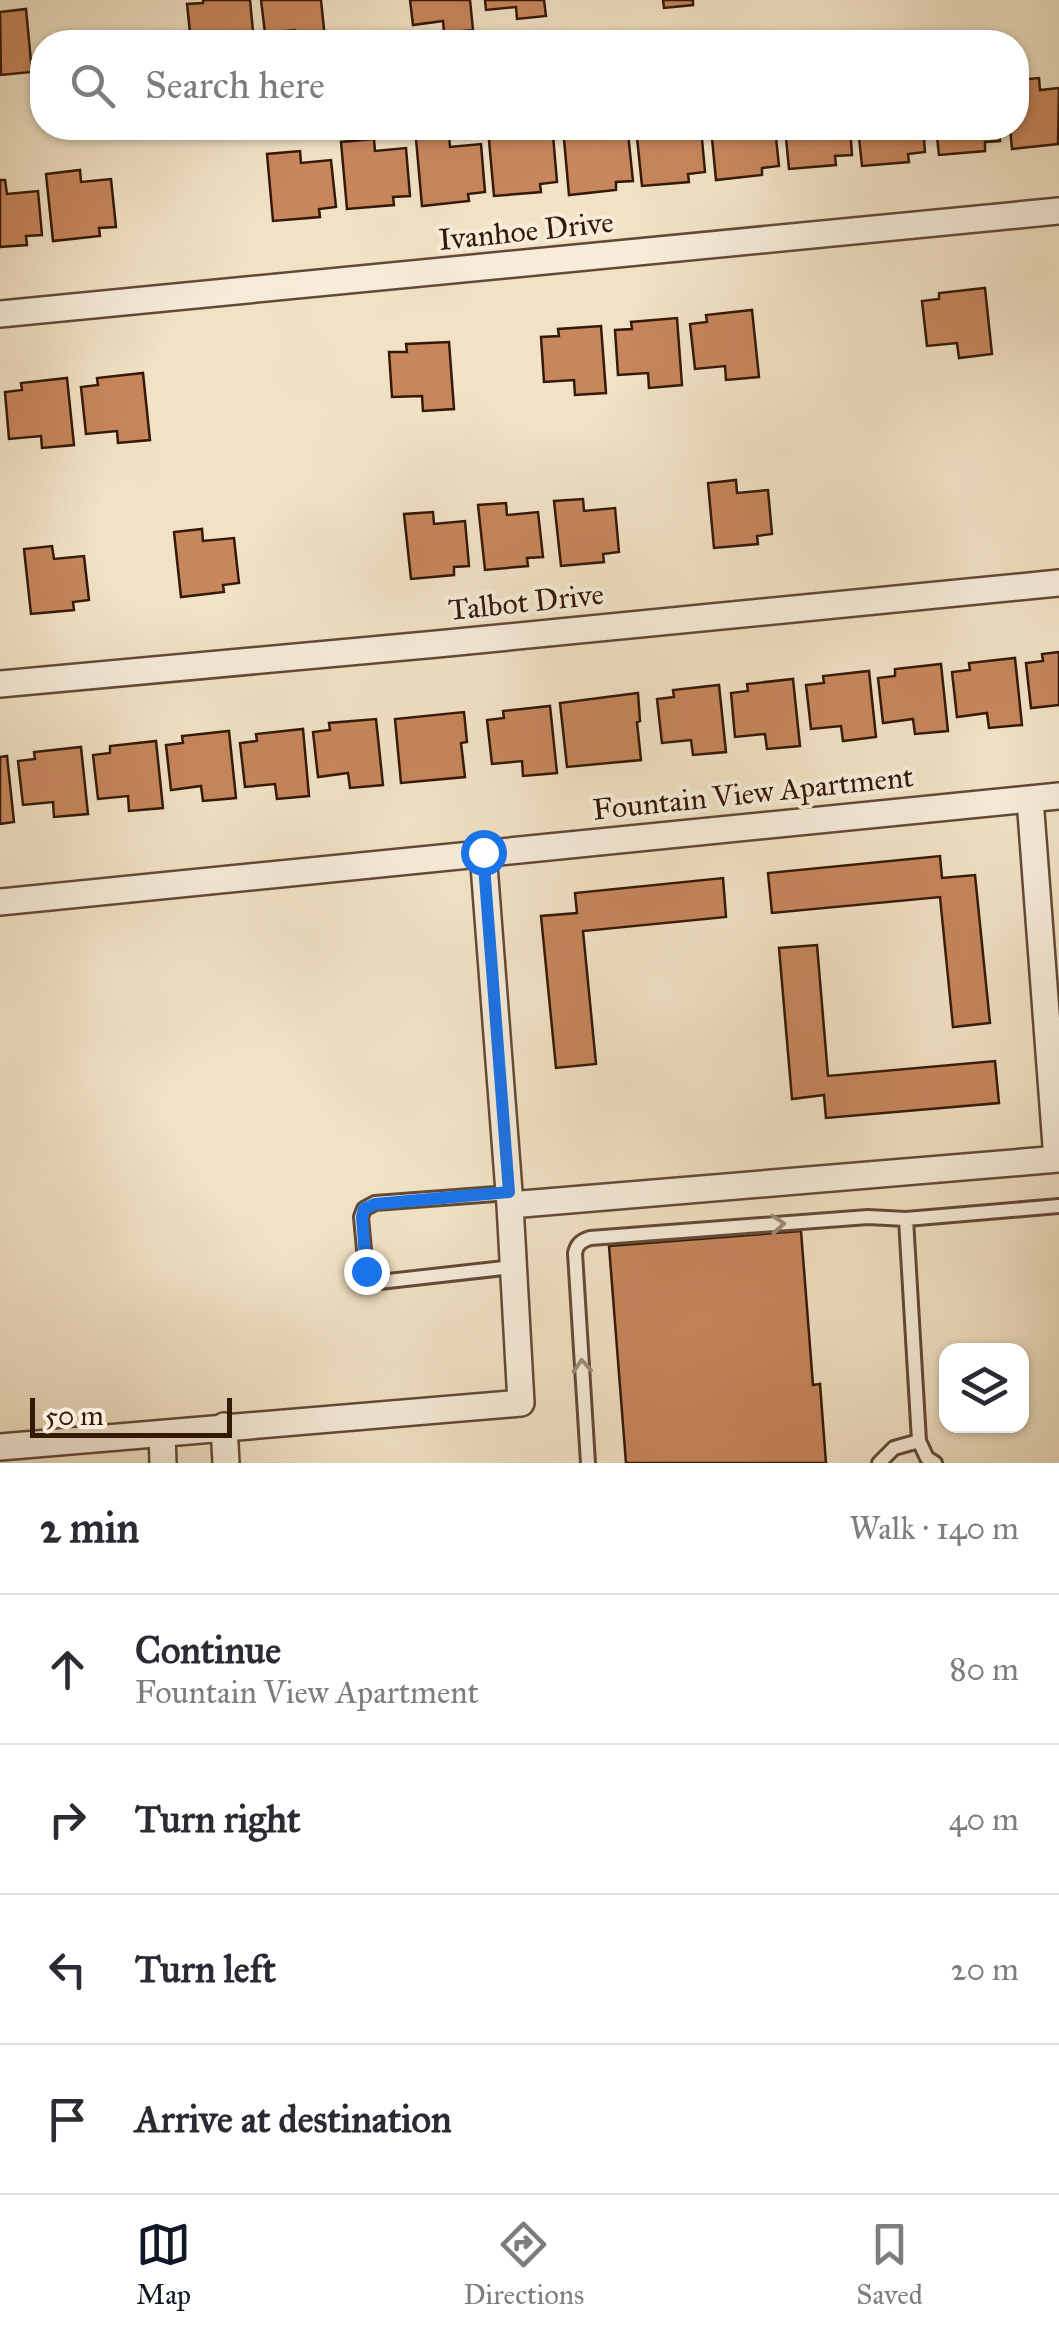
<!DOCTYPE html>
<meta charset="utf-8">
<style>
body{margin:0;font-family:"IM FELL Great Primer",serif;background:#f7f7f7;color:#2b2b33}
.controls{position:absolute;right:30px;bottom:30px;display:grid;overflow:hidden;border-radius:20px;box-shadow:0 2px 8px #0004}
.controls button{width:90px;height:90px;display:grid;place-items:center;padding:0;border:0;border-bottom:2px solid #e1e1e2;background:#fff;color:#2b2b33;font:50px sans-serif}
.scale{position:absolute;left:30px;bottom:25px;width:202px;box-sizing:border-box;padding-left:10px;border:5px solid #341808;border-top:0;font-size:28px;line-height:35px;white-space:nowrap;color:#341808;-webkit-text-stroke:8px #f6ecd9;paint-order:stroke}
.stop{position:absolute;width:30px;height:30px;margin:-22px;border:8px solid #1a73e8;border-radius:50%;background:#fff}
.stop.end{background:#1a73e8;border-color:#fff;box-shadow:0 2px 10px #0008}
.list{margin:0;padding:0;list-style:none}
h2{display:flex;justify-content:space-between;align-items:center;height:130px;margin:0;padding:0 40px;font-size:42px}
h2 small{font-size:32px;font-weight:400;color:#7c7c81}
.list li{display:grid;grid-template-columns:65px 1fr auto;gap:30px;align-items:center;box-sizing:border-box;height:150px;padding:0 40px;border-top:2px solid #e1e1e2}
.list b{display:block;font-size:38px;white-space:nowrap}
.list p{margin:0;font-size:32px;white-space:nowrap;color:#7c7c81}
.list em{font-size:32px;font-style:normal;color:#7c7c81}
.icon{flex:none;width:55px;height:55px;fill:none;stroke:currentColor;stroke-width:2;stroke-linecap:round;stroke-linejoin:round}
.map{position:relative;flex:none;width:1059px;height:1463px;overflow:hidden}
.search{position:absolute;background:#fff;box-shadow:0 2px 8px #0004;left:30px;right:30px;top:30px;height:110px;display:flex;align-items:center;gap:25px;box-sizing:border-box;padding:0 35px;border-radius:40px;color:#7c7c81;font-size:38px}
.sheet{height:730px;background:#fff}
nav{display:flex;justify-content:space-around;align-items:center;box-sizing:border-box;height:140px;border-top:2px solid #e1e1e2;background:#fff;font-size:28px;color:#7c7c81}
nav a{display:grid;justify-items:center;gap:5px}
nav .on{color:#111827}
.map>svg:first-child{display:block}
.building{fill:#c7865c;stroke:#341808;stroke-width:2.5}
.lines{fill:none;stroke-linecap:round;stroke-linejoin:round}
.lane-casing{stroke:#634a37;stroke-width:18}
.street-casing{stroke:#634a37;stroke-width:30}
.lane{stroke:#f6ecd9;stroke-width:12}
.street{stroke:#f6ecd9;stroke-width:25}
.oneway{stroke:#9f8d7b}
.route{stroke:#1a73e8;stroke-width:12}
.labels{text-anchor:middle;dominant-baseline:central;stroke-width:8;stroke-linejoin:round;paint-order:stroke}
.street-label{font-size:30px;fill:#341808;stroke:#f6ecd9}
</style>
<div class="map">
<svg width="1059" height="1463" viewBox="0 0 1059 1463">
<rect width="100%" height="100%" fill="#f1e2c5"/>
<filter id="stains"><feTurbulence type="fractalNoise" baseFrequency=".002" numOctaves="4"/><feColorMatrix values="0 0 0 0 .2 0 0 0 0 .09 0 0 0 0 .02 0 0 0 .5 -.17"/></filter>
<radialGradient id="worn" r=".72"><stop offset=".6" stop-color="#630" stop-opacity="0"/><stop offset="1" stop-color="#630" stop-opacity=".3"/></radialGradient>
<path class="building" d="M 203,0 L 250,0 L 254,42 L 191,42 L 187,4 L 203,3 Z
M 261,0 L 321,0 L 325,39 L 296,42 L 295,30 L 265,33 Z
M 410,0 L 470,0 L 473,30 L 444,33 L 443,21 L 413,25 Z
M 485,0 L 544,0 L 546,16 L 517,19 L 516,7 L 486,10 Z
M 663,0 L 693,0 L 693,5 L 664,8 Z
M 26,9 L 32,72 L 1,75 L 0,12 Z
M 1039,78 L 1040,90 L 1059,88 L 1058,144 L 1012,149 L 1010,128 L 1016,128 L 1016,80 Z
M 522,128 L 523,138 L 553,135 L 557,182 L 540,184 L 541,192 L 494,196 L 488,129 Z
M 563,128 L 597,128 L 598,136 L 628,133 L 633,181 L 616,182 L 616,190 L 569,195 Z
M 636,128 L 701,128 L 705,172 L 688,174 L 689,182 L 642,186 Z
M 711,128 L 775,128 L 779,166 L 762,168 L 762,175 L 716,180 Z
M 785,128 L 850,128 L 852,155 L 835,156 L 836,165 L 789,169 Z
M 858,128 L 923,128 L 925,152 L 908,154 L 909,162 L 862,166 Z
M 936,128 L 999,128 L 1000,141 L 985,142 L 985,151 L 939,155 Z
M 449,136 L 450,147 L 481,144 L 485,192 L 468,194 L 469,201 L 422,206 L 416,139 Z
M 374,139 L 375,151 L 406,148 L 410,196 L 393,197 L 394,205 L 347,209 L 341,142 Z
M 300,151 L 301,163 L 331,160 L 336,207 L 319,209 L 320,217 L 273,221 L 267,154 Z
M 80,170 L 81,182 L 111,179 L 116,227 L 99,228 L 100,236 L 53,241 L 46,174 Z
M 0,180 L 5,180 L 7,194 L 38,191 L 42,235 L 26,236 L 27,245 L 0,247 Z
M 985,288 L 992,354 L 959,358 L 957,343 L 927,346 L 922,301 L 939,299 L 939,293 Z
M 752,310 L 759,377 L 726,380 L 725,366 L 695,369 L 690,324 L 707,322 L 706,315 Z
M 677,318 L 682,385 L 649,388 L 648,373 L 618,375 L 615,330 L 632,329 L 631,322 Z
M 601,326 L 606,393 L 575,395 L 574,380 L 544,382 L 541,337 L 559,336 L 558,329 Z
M 449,342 L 454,409 L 423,411 L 422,396 L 392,397 L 389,352 L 407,352 L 406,344 Z
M 143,373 L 150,440 L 118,443 L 117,431 L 86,434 L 81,387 L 98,385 L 97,378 Z
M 67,378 L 74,445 L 42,448 L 41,436 L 9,439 L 5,392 L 22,390 L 21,383 Z
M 736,480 L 737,493 L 768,490 L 772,534 L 757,536 L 758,544 L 714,548 L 708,483 Z
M 583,499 L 584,511 L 615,508 L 619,552 L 603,554 L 604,562 L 561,566 L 554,501 Z
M 506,503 L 507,515 L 538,512 L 543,557 L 527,558 L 528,566 L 485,570 L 478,505 Z
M 433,512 L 434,524 L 465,521 L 469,566 L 454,567 L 454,575 L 411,579 L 404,514 Z
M 202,529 L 203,541 L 234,538 L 239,583 L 223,585 L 224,592 L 181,597 L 174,532 Z
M 52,546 L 54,559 L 84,556 L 89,600 L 73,602 L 74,610 L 31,614 L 24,549 Z
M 1059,652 L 1059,705 L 1031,708 L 1026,663 L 1043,661 L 1042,654 Z
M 1015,658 L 1022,725 L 989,728 L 987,713 L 957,717 L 952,672 L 970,670 L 969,663 Z
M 941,664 L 948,731 L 915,734 L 913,719 L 883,723 L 878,678 L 895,676 L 895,669 Z
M 869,671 L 876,737 L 843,741 L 841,726 L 811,729 L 806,685 L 824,683 L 823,676 Z
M 793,679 L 800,746 L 767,749 L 765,734 L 735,737 L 731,693 L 748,691 L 747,684 Z
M 719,685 L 726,752 L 693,755 L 691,740 L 662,743 L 657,699 L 674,697 L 673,690 Z
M 638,693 L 640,721 L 637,722 L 641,760 L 567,767 L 560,703 Z
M 550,706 L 557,773 L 523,776 L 522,761 L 492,764 L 487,720 L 504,718 L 503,711 Z
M 464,712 L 467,742 L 461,743 L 465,777 L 401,783 L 395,719 Z
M 376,719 L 383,785 L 350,788 L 348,773 L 318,777 L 313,732 L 330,730 L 329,723 Z
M 303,729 L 309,796 L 277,799 L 275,784 L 245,787 L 240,743 L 257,741 L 256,734 Z
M 229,731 L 236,798 L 203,801 L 201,786 L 171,790 L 166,745 L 183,743 L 182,736 Z
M 156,741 L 163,808 L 129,811 L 128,796 L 98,799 L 93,755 L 110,753 L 110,746 Z
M 81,747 L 88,814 L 54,817 L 53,802 L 23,805 L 18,761 L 35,759 L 34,752 Z
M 7,756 L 14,822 L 0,824 L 0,757 Z
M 940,856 L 942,878 L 975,875 L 990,1023 L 953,1027 L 940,897 L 772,913 L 768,873 Z
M 723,878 L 726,917 L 583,931 L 596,1064 L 556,1068 L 541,916 L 577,913 L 575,893 Z
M 817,945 L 828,1076 L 995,1061 L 999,1103 L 826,1118 L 824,1095 L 792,1099 L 779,948 Z
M 801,1231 L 813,1385 L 820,1384 L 826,1463 L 626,1463 L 609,1246 Z"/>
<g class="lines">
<defs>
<path id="lane" d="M 509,1193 L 375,1203 L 364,1209 L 361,1217 L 366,1271 L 371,1279 L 379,1282 L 513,1267
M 919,1441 L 927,1458 L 935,1463
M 588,1463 L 575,1253 C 577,1244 581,1241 590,1238 L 868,1217 L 906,1219
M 879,1463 L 894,1448 L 919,1441 L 906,1219 L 1059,1206"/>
<path id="street" d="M 0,314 L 1059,211
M 0,684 L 437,644 L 1059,583
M 1030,799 L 1057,1159
M 0,902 L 1059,796
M 510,1205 L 1059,1159
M 224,1426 L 226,1463
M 162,1434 L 163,1463
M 0,1447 L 521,1403 L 510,1205 L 483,852"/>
</defs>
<use href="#lane" class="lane-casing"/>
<use href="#street" class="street-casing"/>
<use href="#lane" class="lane"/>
<use href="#street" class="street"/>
</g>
<defs><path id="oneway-chevron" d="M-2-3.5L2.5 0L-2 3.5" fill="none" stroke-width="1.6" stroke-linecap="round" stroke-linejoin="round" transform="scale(2.5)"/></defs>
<g class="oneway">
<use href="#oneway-chevron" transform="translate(778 1224) rotate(-4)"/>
<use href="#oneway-chevron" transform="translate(582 1366) rotate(-94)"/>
</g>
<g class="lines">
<path class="route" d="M 366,1271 L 362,1217 L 364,1209 L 375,1204 L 509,1192 L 483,852"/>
</g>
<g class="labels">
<g class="street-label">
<text transform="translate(526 231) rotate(-6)">Ivanhoe Drive</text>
<text transform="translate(526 602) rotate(-6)">Talbot Drive</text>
<text transform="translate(753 793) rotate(-6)">Fountain View Apartment</text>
</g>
</g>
<rect width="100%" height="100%" filter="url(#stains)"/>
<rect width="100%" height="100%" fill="url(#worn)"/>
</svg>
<div class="controls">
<button><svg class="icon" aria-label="layers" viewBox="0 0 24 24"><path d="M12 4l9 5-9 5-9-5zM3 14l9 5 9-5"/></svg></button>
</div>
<div class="scale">50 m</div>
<div class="stop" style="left:483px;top:852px"></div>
<div class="stop end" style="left:366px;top:1271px"></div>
<div class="search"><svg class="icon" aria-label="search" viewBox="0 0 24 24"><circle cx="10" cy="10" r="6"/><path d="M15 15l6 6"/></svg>Search here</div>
</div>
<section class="sheet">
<h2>2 min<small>Walk · 140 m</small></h2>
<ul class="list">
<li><svg class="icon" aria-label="ahead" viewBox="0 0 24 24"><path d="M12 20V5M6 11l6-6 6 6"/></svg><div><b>Continue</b><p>Fountain View Apartment</p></div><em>80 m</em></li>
<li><svg class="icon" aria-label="right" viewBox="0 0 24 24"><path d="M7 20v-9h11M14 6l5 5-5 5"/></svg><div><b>Turn right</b></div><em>40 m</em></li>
<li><svg class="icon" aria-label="left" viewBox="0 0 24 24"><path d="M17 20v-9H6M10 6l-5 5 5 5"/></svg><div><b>Turn left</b></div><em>20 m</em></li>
<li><svg class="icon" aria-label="arrive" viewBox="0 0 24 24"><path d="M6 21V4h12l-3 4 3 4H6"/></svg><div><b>Arrive at destination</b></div></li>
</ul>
</section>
<nav>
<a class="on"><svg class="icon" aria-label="map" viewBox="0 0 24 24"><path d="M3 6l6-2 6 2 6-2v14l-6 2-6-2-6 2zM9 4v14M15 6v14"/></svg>Map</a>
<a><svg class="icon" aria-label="directions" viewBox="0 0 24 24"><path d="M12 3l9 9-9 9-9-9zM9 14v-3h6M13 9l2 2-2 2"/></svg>Directions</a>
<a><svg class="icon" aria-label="saved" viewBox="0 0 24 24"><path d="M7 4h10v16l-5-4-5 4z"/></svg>Saved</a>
</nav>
